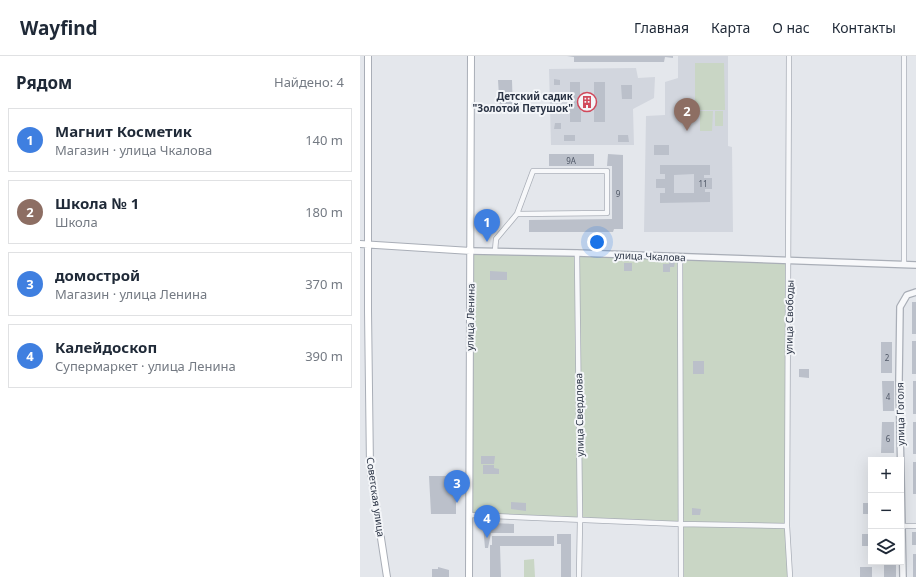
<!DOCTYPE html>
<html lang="ru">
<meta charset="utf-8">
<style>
body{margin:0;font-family:"Noto Sans",sans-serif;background:#f6f6f7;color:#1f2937}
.controls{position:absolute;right:12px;bottom:12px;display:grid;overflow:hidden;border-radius:0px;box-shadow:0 4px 16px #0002}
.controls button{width:36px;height:36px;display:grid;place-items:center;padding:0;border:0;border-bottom:1px solid #e0e1e3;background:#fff;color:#1f2937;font:20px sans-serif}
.you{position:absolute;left:237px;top:186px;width:14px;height:14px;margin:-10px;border:3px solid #fff;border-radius:50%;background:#1a73e8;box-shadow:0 0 0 6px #1a73e833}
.badge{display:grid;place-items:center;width:26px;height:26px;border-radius:50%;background:#b45309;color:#fff;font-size:13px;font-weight:700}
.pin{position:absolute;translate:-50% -33px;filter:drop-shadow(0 1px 2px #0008)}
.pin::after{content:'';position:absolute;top:21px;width:14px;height:12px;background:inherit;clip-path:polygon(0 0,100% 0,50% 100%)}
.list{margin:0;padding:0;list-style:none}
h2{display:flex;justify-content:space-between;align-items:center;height:52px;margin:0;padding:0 16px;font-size:17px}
h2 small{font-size:13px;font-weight:400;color:#747a83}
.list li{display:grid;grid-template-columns:26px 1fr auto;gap:12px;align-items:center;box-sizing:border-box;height:64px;margin:0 8px 8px;padding:0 8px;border:1px solid #e0e1e3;border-radius:0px}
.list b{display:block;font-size:15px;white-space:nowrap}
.list p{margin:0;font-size:13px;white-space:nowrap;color:#747a83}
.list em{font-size:13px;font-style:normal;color:#747a83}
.icon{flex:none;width:22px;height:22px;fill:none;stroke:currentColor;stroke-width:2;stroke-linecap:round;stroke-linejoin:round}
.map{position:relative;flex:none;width:556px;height:521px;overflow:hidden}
header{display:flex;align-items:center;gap:24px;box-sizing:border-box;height:56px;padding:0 20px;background:#fff;border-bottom:1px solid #e0e1e3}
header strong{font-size:19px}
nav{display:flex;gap:22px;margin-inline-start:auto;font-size:14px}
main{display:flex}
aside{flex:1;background:#fff}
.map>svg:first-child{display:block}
.built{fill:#d2d6de}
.green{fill:#c9d6c5}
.building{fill:#bbc0ca;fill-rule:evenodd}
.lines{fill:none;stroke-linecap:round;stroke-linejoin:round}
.minor-casing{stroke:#a9aeb7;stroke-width:6}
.tertiary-casing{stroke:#a9aeb7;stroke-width:8}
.secondary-casing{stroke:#a9aeb7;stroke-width:8}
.minor{stroke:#f7f8fa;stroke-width:4.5}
.tertiary{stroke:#f7f8fa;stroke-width:5.5}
.secondary{stroke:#fff;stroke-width:6}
.labels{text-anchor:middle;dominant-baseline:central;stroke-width:4;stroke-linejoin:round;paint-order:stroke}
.number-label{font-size:8px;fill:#4f5766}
.poi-label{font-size:10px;font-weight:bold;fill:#2b3445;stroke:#f4f6f9;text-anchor:end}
.street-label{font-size:10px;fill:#2b3445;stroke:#f4f6f9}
</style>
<header>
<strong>Wayfind</strong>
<nav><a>Главная</a><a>Карта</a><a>О нас</a><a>Контакты</a></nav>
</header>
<main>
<aside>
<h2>Рядом<small>Найдено: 4</small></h2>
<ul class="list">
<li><span class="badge" style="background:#3f7fe0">1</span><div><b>Магнит Косметик</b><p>Магазин · улица Чкалова</p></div><em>140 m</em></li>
<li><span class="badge" style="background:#8d6e63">2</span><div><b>Школа № 1</b><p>Школа</p></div><em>180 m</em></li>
<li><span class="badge" style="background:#3f7fe0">3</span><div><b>домострой</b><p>Магазин · улица Ленина</p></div><em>370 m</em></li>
<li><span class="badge" style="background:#3f7fe0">4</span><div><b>Калейдоскоп</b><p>Супермаркет · улица Ленина</p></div><em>390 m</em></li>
</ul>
</aside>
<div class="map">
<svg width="556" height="521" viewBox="0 0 556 521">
<rect width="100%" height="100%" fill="#e4e7ec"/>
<path class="built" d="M 318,0 L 368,0 L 368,90 L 372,91 L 373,176 L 284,176 L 286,60 L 305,59 L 305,26 L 318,22 Z
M 276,12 L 278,22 L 295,21 L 294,42 L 273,53 L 274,89 L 191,89 L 189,13 Z"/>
<path class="green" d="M 335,7 L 364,7 L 365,54 L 335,54 Z
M 340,55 L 353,55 L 352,75 L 340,75 Z
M 355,55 L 363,55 L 363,70 L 355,70 Z
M 111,195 L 429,205 L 427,470 L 429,521 L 321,521 L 320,468 L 110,459 Z
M 174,503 L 175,521 L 164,521 L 164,504 Z"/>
<path class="building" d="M 207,0 L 313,0 L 313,2 L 305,1 L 304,6 L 214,6 L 214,1 Z
M 194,23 L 200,24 L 200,29 L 194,29 Z
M 138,24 L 152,24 L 153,57 L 140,57 Z
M 210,26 L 220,26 L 220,40 L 234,40 L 234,26 L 245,26 L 245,66 L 234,66 L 234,51 L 221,51 L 221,66 L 210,66 Z
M 261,29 L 272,29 L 272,43 L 262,43 Z
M 195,67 L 201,67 L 201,73 L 194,73 Z
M 204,79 L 215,79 L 215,85 L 204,85 Z
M 258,79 L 268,79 L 269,86 L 258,86 Z
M 294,89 L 309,89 L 309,99 L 294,99 Z
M 189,98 L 234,98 L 234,110 L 189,110 Z
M 248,98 L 263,99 L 263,173 L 254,173 L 253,176 L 169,176 L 169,164 L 252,163 L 252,110 L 247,110 Z
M 300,109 L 350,109 L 350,119 L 344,119 L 344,122 L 352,122 L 352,133 L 345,133 L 345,136 L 350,136 L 350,146 L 300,147 L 300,137 L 305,137 L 305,132 L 296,132 L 296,123 L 305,123 L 305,118 L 300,118 ZM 334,118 L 334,137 L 314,137 L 314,119 Z
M 309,206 L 315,206 L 314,211 L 310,211 L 310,216 L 303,216 L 303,208 L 309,208 Z
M 264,207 L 272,207 L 272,215 L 264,215 Z
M 130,215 L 147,216 L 147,224 L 130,224 Z
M 552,246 L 556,246 L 556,278 L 552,278 Z
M 552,285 L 556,285 L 556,318 L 552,318 Z
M 521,286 L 532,286 L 532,317 L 521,317 Z
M 333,305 L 344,305 L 344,318 L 333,318 Z
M 439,313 L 449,313 L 449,322 L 439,321 Z
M 522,325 L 534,325 L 534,355 L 523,355 Z
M 553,325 L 556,325 L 556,358 L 553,358 Z
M 522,366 L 534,366 L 534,397 L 521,397 Z
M 553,366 L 556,366 L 556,398 L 553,398 Z
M 121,400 L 135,400 L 134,408 L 121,408 Z
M 553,406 L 556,406 L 556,438 L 553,438 Z
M 123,409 L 134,409 L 134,412 L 139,413 L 139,418 L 123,418 Z
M 69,420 L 96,420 L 96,458 L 71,458 Z
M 151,446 L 166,447 L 166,455 L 151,453 Z
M 503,447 L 511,447 L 511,458 L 503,458 Z
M 332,452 L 341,453 L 340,459 L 332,459 Z
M 131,466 L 131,467 L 154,468 L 154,477 L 131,477 L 128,492 L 125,492 L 123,469 L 125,467 Z
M 552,476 L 556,476 L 556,489 L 552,489 Z
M 197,478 L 211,478 L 211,521 L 201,521 L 201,488 L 197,488 Z
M 502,478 L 511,478 L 511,490 L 502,490 Z
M 132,480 L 194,480 L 194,490 L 140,490 L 141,521 L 130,521 L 130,489 L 132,489 Z
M 553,498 L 556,498 L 556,521 L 553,521 Z
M 524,506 L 536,506 L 536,521 L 524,521 Z
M 78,511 L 89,514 L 89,521 L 72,521 L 72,513 L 78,513 Z
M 500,511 L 512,511 L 512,521 L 500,521 Z"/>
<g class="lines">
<defs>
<path id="minor" d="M 429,0 L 427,470 L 430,521
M 135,195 L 136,183 L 157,158 L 247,157 L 247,115 L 173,115 L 157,158
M 217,197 L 220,464 L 219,521
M 320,201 L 321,521
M 544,208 L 544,0
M 110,459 L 320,468 L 427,470
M 543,470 L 556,470"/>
<path id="tertiary" d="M 111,195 L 217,197 L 556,209
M 543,521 L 539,323 L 540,251 L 547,239 L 556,236"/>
<path id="secondary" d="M 8,0 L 8,255 L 10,411 L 27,521
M 0,188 L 111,195
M 109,521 L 111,0"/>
</defs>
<use href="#minor" class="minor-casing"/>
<use href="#tertiary" class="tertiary-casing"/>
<use href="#secondary" class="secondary-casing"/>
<use href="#minor" class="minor"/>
<use href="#tertiary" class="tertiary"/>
<use href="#secondary" class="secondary"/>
</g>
<defs>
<symbol id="building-ring" viewBox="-11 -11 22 22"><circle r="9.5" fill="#f4f6f9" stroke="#d1495b" stroke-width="1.5"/><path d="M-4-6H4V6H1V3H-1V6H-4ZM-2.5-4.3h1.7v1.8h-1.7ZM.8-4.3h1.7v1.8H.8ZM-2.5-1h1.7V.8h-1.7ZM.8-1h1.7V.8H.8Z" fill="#d1495b"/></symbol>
</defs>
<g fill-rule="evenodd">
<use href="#building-ring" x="216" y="35" width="22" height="22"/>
</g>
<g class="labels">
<g class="number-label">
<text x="211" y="104">9А</text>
<text x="343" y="127">11</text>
<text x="258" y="137">9</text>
<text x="527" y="301">2</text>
<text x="528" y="340">4</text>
<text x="528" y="382">6</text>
</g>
<g class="poi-label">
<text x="213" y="40">Детский садик<tspan x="213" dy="12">"Золотой Петушок"</tspan></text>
</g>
<g class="street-label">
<text transform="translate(290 200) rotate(2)">улица Чкалова</text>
<text transform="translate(110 261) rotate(-89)">улица Ленина</text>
<text transform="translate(429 261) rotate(-89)">улица Свободы</text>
<text transform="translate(540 358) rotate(-91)">улица Гоголя</text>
<text transform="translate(219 359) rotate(-91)">улица Свердлова</text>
<text transform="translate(16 441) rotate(82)">Советская улица</text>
</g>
</g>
</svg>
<div class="controls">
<button>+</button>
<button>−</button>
<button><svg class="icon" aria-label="layers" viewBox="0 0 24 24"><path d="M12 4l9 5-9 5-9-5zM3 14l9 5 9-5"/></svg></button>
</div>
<div class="you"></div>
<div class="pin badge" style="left:127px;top:186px;background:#3f7fe0">1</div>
<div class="pin badge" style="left:327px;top:75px;background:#8d6e63">2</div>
<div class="pin badge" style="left:97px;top:447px;background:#3f7fe0">3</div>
<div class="pin badge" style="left:127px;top:482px;background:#3f7fe0">4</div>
</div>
</main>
